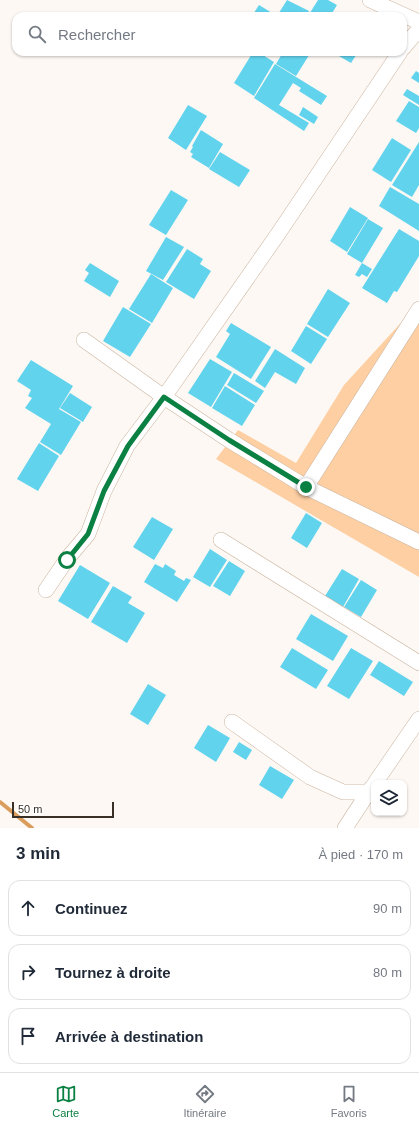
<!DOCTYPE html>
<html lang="fr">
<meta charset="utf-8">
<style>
body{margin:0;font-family:Arial,sans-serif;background:#f2f2f3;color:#1f2937}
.controls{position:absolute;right:12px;bottom:12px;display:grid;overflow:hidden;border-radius:8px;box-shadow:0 1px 3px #0004}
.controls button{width:36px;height:36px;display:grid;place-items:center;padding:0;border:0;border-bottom:1px solid #e0e1e3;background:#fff;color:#1f2937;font:20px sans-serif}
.scale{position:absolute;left:12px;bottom:10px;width:102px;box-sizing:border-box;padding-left:4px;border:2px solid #382f27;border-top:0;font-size:11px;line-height:14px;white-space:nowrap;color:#382f27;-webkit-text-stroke:3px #fff;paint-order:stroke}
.stop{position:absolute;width:12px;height:12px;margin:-9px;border:3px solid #0b8043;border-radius:50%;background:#fff}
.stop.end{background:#0b8043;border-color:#fff;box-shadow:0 1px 4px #0008}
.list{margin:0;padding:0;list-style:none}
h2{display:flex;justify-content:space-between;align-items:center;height:52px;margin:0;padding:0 16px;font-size:17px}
h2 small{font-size:13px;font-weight:400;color:#747a83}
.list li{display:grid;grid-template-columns:26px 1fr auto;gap:12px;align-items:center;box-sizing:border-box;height:56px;margin:0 8px 8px;padding:0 8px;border:1px solid #e0e1e3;border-radius:12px}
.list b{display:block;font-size:15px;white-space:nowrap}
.list em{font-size:13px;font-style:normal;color:#747a83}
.icon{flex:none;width:22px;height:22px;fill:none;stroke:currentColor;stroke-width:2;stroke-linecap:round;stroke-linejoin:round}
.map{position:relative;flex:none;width:419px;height:828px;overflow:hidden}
.search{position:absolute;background:#fff;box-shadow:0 1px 3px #0004;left:12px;right:12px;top:12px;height:44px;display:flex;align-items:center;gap:10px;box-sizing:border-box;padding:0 14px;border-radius:12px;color:#747a83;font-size:15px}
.sheet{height:244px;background:#fff}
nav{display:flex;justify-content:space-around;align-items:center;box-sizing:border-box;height:56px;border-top:1px solid #e0e1e3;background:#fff;font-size:11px;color:#747a83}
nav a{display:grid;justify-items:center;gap:2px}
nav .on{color:#0b8043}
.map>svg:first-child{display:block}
.green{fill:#fdcfa3}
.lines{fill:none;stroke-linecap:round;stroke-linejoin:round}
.stream{stroke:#da9d5e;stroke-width:4}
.building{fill:#62d3ed}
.minor-casing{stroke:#cbb49f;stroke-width:16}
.minor{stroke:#fff;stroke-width:15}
.route{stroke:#0b8043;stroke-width:5}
</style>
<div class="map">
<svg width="419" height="828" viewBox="0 0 419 828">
<rect width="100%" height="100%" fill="#fdf8f3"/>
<path class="green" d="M 419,303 L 419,577 L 216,459 L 238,430 L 296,463 L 344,385 Z"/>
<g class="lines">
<path class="stream" d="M 0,802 L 32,828"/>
</g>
<path class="building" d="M 287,0 L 309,11 L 306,16 L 277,16 Z
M 318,0 L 328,0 L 337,5 L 331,15 L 333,16 L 308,16 Z
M 259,5 L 277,16 L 252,16 Z
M 253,52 L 258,52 L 274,62 L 254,96 L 234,83 Z
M 283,52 L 311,52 L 296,76 L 276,64 Z
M 332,52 L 358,52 L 351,63 Z
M 275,64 L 327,96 L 321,105 L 299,91 L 301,88 L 293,83 L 279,105 L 309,123 L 304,131 L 254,98 Z
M 416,71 L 419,73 L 419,83 L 411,78 Z
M 407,89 L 419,96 L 419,105 L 403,95 Z
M 409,101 L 419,107 L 419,128 L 416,133 L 396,121 Z
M 188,105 L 207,116 L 186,150 L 168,138 Z
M 303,107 L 318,117 L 314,124 L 299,115 Z
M 201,130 L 223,144 L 209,168 L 191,157 L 193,154 L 190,152 L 193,147 L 192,146 Z
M 392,138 L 411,150 L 391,182 L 372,170 Z
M 419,142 L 419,185 L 412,197 L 392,185 Z
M 220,152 L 250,170 L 239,187 L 209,169 Z
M 390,187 L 419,204 L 419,231 L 379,206 Z
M 171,190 L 188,200 L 166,235 L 149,225 Z
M 350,207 L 368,218 L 347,252 L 330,241 Z
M 368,219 L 383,228 L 362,263 L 347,254 Z
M 399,229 L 419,241 L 419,256 L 397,292 L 394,291 L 387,303 L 362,288 Z
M 166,237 L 184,247 L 163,280 L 146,271 Z
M 187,249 L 203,259 L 200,264 L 211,271 L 194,299 L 166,282 Z
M 90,263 L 119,281 L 110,297 L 84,281 L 89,273 L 85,270 Z
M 362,263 L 372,269 L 367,277 L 362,274 L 359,277 L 355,275 Z
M 151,274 L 173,288 L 152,323 L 129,309 Z
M 328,289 L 350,303 L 328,337 L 307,324 Z
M 123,307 L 151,324 L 130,357 L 103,341 Z
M 231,323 L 271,347 L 251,379 L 216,357 L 230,334 L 226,331 Z
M 306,326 L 327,339 L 311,364 L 291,351 Z
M 275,349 L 305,368 L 296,384 L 275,372 L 265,388 L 255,381 Z
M 210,359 L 232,372 L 211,407 L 188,393 Z
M 31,360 L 73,386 L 59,409 L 81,422 L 61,455 L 40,442 L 51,424 L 25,408 L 32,398 L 28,396 L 31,390 L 17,381 Z
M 234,373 L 264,391 L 256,403 L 227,385 Z
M 225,386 L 255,405 L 242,426 L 212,408 Z
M 70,393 L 92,407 L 83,422 L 60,408 Z
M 39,443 L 59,456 L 38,491 L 17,479 Z
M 306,513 L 322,523 L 307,548 L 291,538 Z
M 152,517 L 173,529 L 154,560 L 133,547 Z
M 210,549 L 227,560 L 210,587 L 193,577 Z
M 229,561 L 245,571 L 230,596 L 213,586 Z
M 155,564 L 163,568 L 165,564 L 176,571 L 174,575 L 184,581 L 186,578 L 191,580 L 177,602 L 144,582 Z
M 80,565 L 110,583 L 88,619 L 58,601 Z
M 342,569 L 359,579 L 343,607 L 325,596 Z
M 361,580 L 377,590 L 361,617 L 344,607 Z
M 113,586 L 132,597 L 128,603 L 145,613 L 127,643 L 91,622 Z
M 311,614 L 348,636 L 333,661 L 296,639 Z
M 292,648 L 328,670 L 316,689 L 280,667 Z
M 351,648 L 373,661 L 349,699 L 327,686 Z
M 379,661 L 413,682 L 404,696 L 370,675 Z
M 148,684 L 166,695 L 148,725 L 130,714 Z
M 208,725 L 230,738 L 216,762 L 194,748 Z
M 239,742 L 252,750 L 246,760 L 233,752 Z
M 270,766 L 294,780 L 282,799 L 259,785 Z"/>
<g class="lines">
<defs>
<path id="minor" d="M 370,0 L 419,22
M 403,48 L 419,29
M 419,309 L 306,487 L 419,542
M 84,340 L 164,397 L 278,234 L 400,52
M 221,540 L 419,663
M 46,590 L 67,559 L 88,534 L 104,491 L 127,446 L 164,397 L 229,440 L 306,487
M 232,722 L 310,777 L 343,792 L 368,792
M 375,783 L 419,719
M 345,828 L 372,787"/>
</defs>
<use href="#minor" class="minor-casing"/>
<use href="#minor" class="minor"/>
</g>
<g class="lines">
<path class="route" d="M 67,560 L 88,534 L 104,491 L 128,446 L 164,397 L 229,440 L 306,487"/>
</g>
</svg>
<div class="controls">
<button><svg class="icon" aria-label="layers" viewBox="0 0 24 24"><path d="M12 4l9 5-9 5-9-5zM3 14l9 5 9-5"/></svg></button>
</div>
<div class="scale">50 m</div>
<div class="stop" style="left:67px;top:560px"></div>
<div class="stop end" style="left:306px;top:487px"></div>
<div class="search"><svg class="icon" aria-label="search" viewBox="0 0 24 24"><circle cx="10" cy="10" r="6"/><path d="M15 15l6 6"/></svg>Rechercher</div>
</div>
<section class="sheet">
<h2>3 min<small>À pied · 170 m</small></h2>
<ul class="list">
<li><svg class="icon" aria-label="ahead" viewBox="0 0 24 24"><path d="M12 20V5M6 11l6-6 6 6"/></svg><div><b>Continuez</b></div><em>90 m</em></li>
<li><svg class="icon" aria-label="right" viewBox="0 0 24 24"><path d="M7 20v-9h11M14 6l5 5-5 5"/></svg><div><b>Tournez à droite</b></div><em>80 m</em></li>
<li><svg class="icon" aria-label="arrive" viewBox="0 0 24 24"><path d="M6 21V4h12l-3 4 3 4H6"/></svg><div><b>Arrivée à destination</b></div></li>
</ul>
</section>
<nav>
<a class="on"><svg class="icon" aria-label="map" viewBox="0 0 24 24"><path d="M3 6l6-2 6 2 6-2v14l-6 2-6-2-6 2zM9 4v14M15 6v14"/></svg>Carte</a>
<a><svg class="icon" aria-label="directions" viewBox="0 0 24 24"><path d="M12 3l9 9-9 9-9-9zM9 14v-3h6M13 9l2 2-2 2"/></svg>Itinéraire</a>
<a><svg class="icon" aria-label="saved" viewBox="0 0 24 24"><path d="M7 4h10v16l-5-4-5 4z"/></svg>Favoris</a>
</nav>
